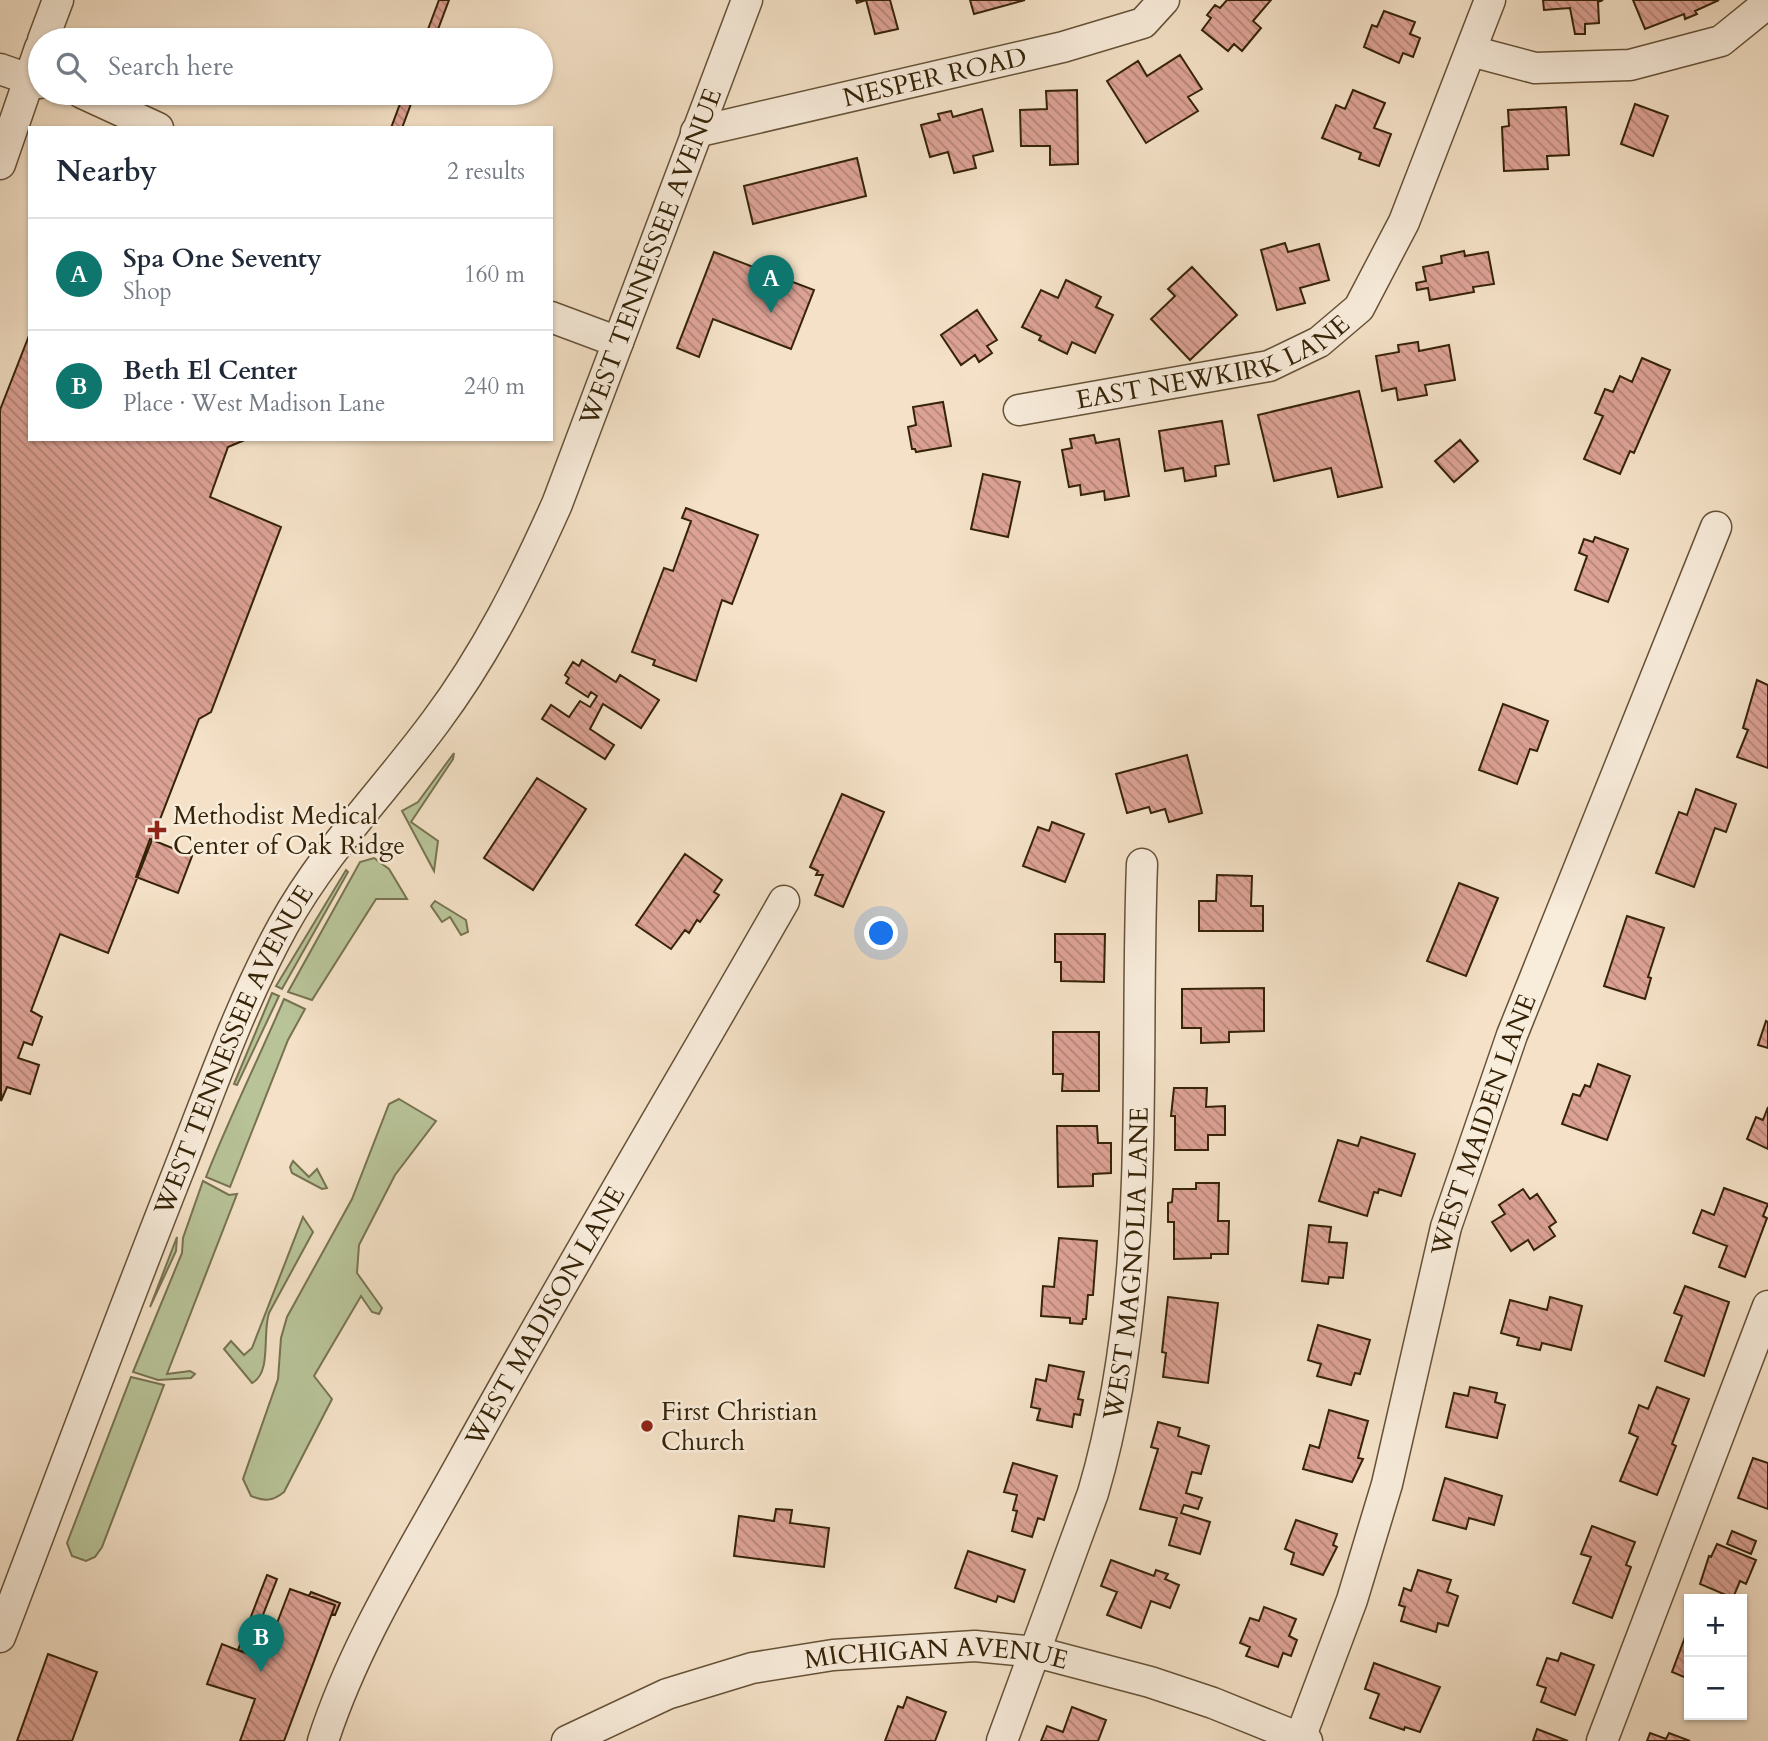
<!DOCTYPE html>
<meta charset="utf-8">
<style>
body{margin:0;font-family:Cardo,serif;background:#f6f6f7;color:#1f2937}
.controls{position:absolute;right:21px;bottom:21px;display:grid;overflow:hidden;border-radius:0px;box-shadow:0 2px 5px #0004}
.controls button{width:63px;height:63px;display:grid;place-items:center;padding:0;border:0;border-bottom:2px solid #e0e1e3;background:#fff;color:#1f2937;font:35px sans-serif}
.you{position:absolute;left:882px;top:934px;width:24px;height:24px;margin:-18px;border:5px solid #fff;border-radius:50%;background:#1a73e8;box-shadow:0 0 0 10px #1a73e833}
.badge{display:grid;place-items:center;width:46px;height:46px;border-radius:50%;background:#0f766e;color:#fff;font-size:23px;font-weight:700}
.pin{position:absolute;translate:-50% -58px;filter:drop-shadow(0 2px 4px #0008)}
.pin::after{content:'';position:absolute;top:37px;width:24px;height:21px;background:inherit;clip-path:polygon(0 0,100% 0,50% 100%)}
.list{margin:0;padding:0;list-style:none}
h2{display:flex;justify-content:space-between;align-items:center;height:91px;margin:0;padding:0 28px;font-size:30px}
h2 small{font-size:23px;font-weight:400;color:#747a83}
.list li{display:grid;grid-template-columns:46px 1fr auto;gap:21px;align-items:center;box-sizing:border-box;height:112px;padding:0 28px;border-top:2px solid #e0e1e3}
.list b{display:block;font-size:26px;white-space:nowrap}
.list p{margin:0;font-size:23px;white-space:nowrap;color:#747a83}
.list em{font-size:23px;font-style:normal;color:#747a83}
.icon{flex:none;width:38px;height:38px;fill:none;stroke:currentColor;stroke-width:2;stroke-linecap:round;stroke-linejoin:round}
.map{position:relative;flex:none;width:1768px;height:1741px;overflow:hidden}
.search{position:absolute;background:#fff;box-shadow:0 2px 5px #0004;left:28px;top:28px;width:525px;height:77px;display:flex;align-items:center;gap:18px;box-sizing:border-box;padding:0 24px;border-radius:38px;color:#747a83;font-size:26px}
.panel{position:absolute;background:#fff;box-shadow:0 2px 5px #0004;left:28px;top:126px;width:525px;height:315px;border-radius:0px}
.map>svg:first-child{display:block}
.grass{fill:#b8c398;stroke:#777350;stroke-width:2}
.building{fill:url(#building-back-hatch);stroke:#362307;stroke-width:2}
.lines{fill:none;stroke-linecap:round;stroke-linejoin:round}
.minor-casing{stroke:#665237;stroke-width:33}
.minor{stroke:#f8ecdb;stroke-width:30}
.poi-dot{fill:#8f2418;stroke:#f8ecdb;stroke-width:2.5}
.labels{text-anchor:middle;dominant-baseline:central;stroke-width:5;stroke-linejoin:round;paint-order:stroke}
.street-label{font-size:26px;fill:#362307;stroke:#f8ecdb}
.poi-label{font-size:26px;fill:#362307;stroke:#f8ecdb;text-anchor:start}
</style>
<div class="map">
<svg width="1768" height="1741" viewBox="0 0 1768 1741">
<defs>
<pattern id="building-back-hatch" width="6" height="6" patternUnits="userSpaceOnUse" patternTransform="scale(1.75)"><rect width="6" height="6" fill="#dda296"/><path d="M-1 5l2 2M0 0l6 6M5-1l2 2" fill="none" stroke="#b48478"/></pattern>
</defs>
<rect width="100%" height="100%" fill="#f4e1c7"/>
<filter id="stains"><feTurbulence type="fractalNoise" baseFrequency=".00286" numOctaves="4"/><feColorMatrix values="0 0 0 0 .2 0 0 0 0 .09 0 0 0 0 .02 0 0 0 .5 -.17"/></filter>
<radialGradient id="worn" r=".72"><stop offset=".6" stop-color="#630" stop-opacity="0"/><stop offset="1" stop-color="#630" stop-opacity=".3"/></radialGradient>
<path class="grass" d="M 454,753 L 453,759 L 411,822 L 438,841 L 434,871 L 402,811 L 418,802 Z
M 374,858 L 389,869 L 407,899 L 376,899 L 312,1000 L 288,992 L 360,862 Z
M 346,870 L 348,872 L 282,989 L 276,986 Z
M 435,901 L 466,920 L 468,932 L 461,935 L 450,917 L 442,922 L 431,906 Z
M 272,993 L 279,996 L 237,1085 L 234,1084 Z
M 284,999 L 305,1009 L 288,1040 L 230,1187 L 206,1177 C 230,1116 259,1058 284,999 Z
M 399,1099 L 436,1121 L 395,1175 L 359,1245 L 357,1273 L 382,1308 L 379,1314 L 372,1312 L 361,1296 L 314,1376 L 332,1399 L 284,1492 C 272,1502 264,1501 251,1496 L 243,1479 L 278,1379 L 281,1338 L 287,1317 L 352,1199 L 389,1104 Z
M 293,1161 L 309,1177 L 317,1169 L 327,1188 L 322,1189 L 292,1173 L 290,1167 Z
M 203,1181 L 229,1195 L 237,1194 L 167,1374 L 190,1371 L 195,1374 L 191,1378 L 158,1380 L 133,1372 L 182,1253 L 183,1238 Z
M 303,1217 L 313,1232 L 269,1313 C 262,1334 272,1373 252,1383 L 224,1349 L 231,1341 L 244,1355 L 252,1348 Z
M 177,1237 L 176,1251 L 150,1307 Z
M 131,1377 L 164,1385 L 102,1547 L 95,1557 L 86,1561 L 72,1556 L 67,1543 Z"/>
<path class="building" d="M 439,0 L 449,0 L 434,40 L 424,40 Z
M 856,0 L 890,0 L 898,29 L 875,34 L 866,0 L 857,3 Z
M 970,0 L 1025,0 L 974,14 Z
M 1227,0 L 1271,0 L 1253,21 L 1261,28 L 1242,51 L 1234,44 L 1228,51 L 1202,30 L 1211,18 L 1207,15 L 1215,5 L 1220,8 Z
M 1543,0 L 1603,0 L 1598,2 L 1599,23 L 1585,24 L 1585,34 L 1575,34 L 1570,8 L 1544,10 Z
M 1633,0 L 1719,0 L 1695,11 L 1697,14 L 1685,19 L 1684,14 L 1645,29 Z
M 1384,11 L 1415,22 L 1410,34 L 1420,38 L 1413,57 L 1403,53 L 1399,63 L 1364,47 L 1372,25 L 1377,27 Z
M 1180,55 L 1202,89 L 1188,97 L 1198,111 L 1146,143 L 1107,81 L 1138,61 L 1147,76 Z
M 1077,90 L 1078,164 L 1050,165 L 1050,146 L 1021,146 L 1020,110 L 1047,109 L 1046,91 Z
M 1353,90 L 1385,103 L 1374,128 L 1391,134 L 1379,166 L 1359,159 L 1361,153 L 1322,138 L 1336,105 L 1345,109 Z
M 404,93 L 415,93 L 402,128 L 391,128 Z
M 1635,104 L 1668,116 L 1653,156 L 1621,144 Z
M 1566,107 L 1569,155 L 1547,156 L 1548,169 L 1504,171 L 1502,127 L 1509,126 L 1508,110 Z
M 982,109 L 993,151 L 973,156 L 976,168 L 954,173 L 948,152 L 930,157 L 921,125 L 940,120 L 938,114 L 951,111 L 953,117 Z
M 857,158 L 866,196 L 753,224 L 744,186 Z
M 1285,243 L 1288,252 L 1319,244 L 1329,280 L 1300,288 L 1305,303 L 1277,310 L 1261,250 Z
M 1464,251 L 1465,256 L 1488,252 L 1494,284 L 1473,287 L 1474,292 L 1430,300 L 1428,288 L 1417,290 L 1416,283 L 1426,281 L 1423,267 L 1442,263 L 1441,256 Z
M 714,252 L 814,290 L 791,349 L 713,319 L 699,357 L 677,348 Z
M 1192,267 L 1237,315 L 1190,360 L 1151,319 L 1175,296 L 1168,289 Z
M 1066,280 L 1101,297 L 1096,307 L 1113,315 L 1095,353 L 1072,342 L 1067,354 L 1039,340 L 1041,336 L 1022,327 L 1041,290 L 1058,298 Z
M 977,310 L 997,340 L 987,346 L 992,353 L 979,362 L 975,355 L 961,365 L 941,335 Z
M 30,333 L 30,439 L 247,439 L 228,447 L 210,497 L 281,527 L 211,712 L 199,719 L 108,953 L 60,934 L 31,1011 L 42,1017 L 32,1045 L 24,1042 L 18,1058 L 39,1065 L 30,1094 L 7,1087 L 1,1101 L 0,410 Z
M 1418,342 L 1419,351 L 1449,345 L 1455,380 L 1425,385 L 1427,395 L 1398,400 L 1396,388 L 1382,391 L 1376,356 L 1399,352 L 1398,345 Z
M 1642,358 L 1670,370 L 1634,453 L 1630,451 L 1620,474 L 1584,459 L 1603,416 L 1595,413 L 1605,389 L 1613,392 L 1620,376 L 1632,382 Z
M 1359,391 L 1382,487 L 1338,497 L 1331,468 L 1274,481 L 1258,415 Z
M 943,402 L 951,446 L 916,452 L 915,449 L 912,449 L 908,427 L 916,425 L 913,407 Z
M 1222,421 L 1229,464 L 1215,466 L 1216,476 L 1185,481 L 1183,468 L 1165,471 L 1159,431 Z
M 1094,435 L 1096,443 L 1119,439 L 1129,496 L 1105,500 L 1104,491 L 1081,495 L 1080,485 L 1069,487 L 1062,450 L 1072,448 L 1070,439 Z
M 1460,440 L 1478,461 L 1454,482 L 1435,461 Z
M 983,474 L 1020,482 L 1008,537 L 971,529 Z
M 686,508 L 758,535 L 732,604 L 722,600 L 696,681 L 653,665 L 655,660 L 632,652 L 664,568 L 673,571 L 691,521 L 682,518 Z
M 1595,537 L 1628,549 L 1608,602 L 1575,590 L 1587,556 L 1579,553 L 1584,539 L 1593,542 Z
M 582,660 L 616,682 L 620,675 L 659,700 L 641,728 L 603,704 L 590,729 L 614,745 L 605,759 L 542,719 L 551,705 L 569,717 L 580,701 L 590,707 L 597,696 L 591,692 L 588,697 L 566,683 L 569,678 L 565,675 L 573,662 L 579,666 Z
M 1757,680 L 1768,685 L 1768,768 L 1737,757 L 1748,730 L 1743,728 Z
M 1503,704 L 1548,721 L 1537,751 L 1530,749 L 1517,784 L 1479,770 Z
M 1187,755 L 1202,813 L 1169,822 L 1165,809 L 1151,813 L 1149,807 L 1127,813 L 1116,774 Z
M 537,778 L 586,809 L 533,890 L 484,858 Z
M 1696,789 L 1736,804 L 1726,832 L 1715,828 L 1694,887 L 1656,873 L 1679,812 L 1687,815 Z
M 842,794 L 884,812 L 843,907 L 815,895 L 823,875 L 816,875 L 818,871 L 810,867 Z
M 1052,822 L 1084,834 L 1065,882 L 1023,866 L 1038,827 L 1049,831 Z
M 150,839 L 192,856 L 178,893 L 136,877 Z
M 685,854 L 722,880 L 714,892 L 719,895 L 700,922 L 697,920 L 689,933 L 685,930 L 671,949 L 636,925 Z
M 1217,875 L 1252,876 L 1251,906 L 1263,906 L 1263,931 L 1199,931 L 1199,901 L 1216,901 Z
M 1459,883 L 1498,898 L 1466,976 L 1427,961 Z
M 1627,916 L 1664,928 L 1648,977 L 1651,978 L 1645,999 L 1604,986 Z
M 1055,934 L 1105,934 L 1104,982 L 1061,981 L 1061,962 L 1055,962 Z
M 1264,988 L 1264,1031 L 1229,1032 L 1229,1042 L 1201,1043 L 1201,1028 L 1182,1028 L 1182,989 Z
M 1766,1021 L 1768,1022 L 1768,1048 L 1758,1045 Z
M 1053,1032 L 1099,1032 L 1099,1091 L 1062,1091 L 1063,1074 L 1053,1074 Z
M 1598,1064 L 1630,1076 L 1607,1140 L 1562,1124 L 1573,1094 L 1580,1096 L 1585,1085 L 1590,1087 Z
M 1174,1088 L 1207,1088 L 1206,1107 L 1225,1106 L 1225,1135 L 1208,1135 L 1208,1150 L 1175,1150 L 1175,1116 L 1171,1116 Z
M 1768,1107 L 1768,1149 L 1747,1139 L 1756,1117 L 1763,1120 Z
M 1057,1126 L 1097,1126 L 1098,1143 L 1111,1143 L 1111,1173 L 1093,1174 L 1093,1186 L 1058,1187 Z
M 1361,1137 L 1415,1154 L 1401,1196 L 1379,1189 L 1378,1193 L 1374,1192 L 1367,1216 L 1319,1201 L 1338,1140 L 1358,1146 Z
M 1196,1183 L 1219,1183 L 1218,1221 L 1229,1221 L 1228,1254 L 1211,1254 L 1211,1258 L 1174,1259 L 1174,1222 L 1168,1222 L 1168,1203 L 1172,1202 L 1173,1189 L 1196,1189 Z
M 1724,1188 L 1768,1204 L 1763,1216 L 1767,1218 L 1745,1277 L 1719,1267 L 1727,1246 L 1693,1233 L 1702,1210 L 1714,1215 Z
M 1523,1189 L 1530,1199 L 1537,1194 L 1556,1222 L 1549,1227 L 1555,1236 L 1534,1250 L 1528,1240 L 1511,1251 L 1492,1222 L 1505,1214 L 1499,1205 Z
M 1309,1225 L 1331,1227 L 1329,1242 L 1347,1243 L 1343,1278 L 1329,1277 L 1328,1284 L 1302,1281 Z
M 1059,1238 L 1097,1241 L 1093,1295 L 1088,1295 L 1086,1319 L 1083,1319 L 1082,1324 L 1070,1323 L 1070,1318 L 1041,1316 L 1043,1286 L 1054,1287 Z
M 1685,1286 L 1729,1302 L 1704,1376 L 1665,1361 L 1682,1316 L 1674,1313 Z
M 1168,1297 L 1218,1303 L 1208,1383 L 1163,1377 L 1166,1353 L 1162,1352 Z
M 1550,1297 L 1582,1306 L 1571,1350 L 1542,1343 L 1540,1350 L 1517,1345 L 1519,1338 L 1501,1333 L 1510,1300 L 1547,1310 Z
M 1318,1325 L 1370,1340 L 1360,1374 L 1355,1373 L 1351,1385 L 1317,1376 L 1321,1364 L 1308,1360 Z
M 1049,1365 L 1084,1372 L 1078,1399 L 1083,1400 L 1080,1415 L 1074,1414 L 1072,1427 L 1037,1420 L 1040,1409 L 1031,1407 L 1036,1379 L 1046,1381 Z
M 1470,1387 L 1497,1393 L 1495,1402 L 1505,1405 L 1497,1438 L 1446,1427 L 1454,1393 L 1468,1396 Z
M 1657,1387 L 1689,1399 L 1672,1444 L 1676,1446 L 1657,1495 L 1620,1481 L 1638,1437 L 1629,1433 L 1639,1405 L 1648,1409 Z
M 1329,1410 L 1368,1421 L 1358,1458 L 1363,1459 L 1352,1482 L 1303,1469 L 1310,1445 L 1319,1448 Z
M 1158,1422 L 1180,1428 L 1178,1436 L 1209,1446 L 1201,1474 L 1192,1472 L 1186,1493 L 1202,1498 L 1198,1509 L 1184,1505 L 1181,1513 L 1210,1522 L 1200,1554 L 1169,1545 L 1177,1518 L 1140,1509 L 1158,1449 L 1151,1447 Z
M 1753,1458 L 1768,1463 L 1768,1509 L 1738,1498 Z
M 1013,1463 L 1057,1476 L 1044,1520 L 1038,1518 L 1032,1537 L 1012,1531 L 1017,1511 L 1013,1510 L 1017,1495 L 1004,1492 Z
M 1445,1478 L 1502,1496 L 1494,1525 L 1469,1518 L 1466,1529 L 1433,1520 Z
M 776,1509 L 792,1510 L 790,1523 L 829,1528 L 824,1567 L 734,1556 L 739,1516 L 774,1521 Z
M 1296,1520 L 1337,1534 L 1333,1545 L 1337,1547 L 1323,1575 L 1291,1564 L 1294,1553 L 1285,1549 Z
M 1592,1526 L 1635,1542 L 1626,1565 L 1631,1567 L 1612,1618 L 1573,1603 L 1591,1557 L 1581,1554 Z
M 1732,1531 L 1756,1541 L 1751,1554 L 1727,1544 Z
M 1717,1544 L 1756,1560 L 1746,1584 L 1740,1581 L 1733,1598 L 1700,1584 L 1709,1556 L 1711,1557 Z
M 968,1551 L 1025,1570 L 1014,1602 L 998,1596 L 996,1602 L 955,1588 Z
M 1111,1560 L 1154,1576 L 1156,1570 L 1168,1574 L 1165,1579 L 1179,1585 L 1170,1608 L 1151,1601 L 1141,1628 L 1107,1615 L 1117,1592 L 1101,1586 Z
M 1418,1570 L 1451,1580 L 1447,1592 L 1458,1596 L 1448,1626 L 1438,1623 L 1436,1632 L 1401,1621 L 1405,1607 L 1399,1605 L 1404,1588 L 1411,1591 Z
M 267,1575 L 277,1579 L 248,1653 L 238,1650 Z
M 290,1589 L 335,1605 L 284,1741 L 240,1741 L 255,1699 L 207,1684 L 222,1644 L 263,1660 Z
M 311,1592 L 340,1603 L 335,1615 L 332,1614 L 335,1605 L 309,1596 Z
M 1264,1607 L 1296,1619 L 1289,1636 L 1297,1640 L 1291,1656 L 1283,1653 L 1278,1667 L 1246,1656 L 1250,1647 L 1240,1643 L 1250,1618 L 1259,1621 Z
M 1687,1632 L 1689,1633 L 1689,1679 L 1672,1672 Z
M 1561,1653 L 1594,1665 L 1575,1715 L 1541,1702 L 1546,1688 L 1537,1685 L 1547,1658 L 1558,1661 Z
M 48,1654 L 97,1672 L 72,1741 L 17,1741 Z
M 1374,1663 L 1440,1687 L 1420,1732 L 1405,1727 L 1404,1730 L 1370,1718 L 1379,1694 L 1365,1689 Z
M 907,1697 L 946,1712 L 935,1741 L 885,1741 L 898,1706 L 903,1708 Z
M 1072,1707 L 1106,1720 L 1098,1741 L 1041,1741 L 1047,1726 L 1063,1732 Z
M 1537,1729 L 1568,1741 L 1533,1741 Z
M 1650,1733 L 1666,1739 L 1669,1733 L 1690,1741 L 1647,1741 Z"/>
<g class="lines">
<defs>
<g id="minor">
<path d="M 43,40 L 58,0"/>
<path d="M 1471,51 L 1535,68 L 1630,65 L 1721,41 L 1768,3"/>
<path d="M 0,69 L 40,83"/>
<path d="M 82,93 L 158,128"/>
<path id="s1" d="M 696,132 L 1063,47 L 1143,23 L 1164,0"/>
<path d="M 0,164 L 40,48"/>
<path d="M 551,317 L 618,342"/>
<path id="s2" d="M 1019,410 L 1269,366 L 1319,342 L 1359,308 L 1404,222 L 1490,0"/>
<path id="s3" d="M 0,1637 C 59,1482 117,1326 178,1172 C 211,1089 240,1004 283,926 C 324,851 386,789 436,721 C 486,654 523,580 557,504 L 747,0"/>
<path id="s4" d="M 323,1741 C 355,1642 412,1553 462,1462 C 566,1273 677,1088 784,901"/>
<path id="s5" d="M 567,1741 L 667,1694 L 752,1668 L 833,1655 L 975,1646 L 1036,1652 L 1150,1682 L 1213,1703 L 1307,1741"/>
<path id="s6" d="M 1002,1741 L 1093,1493 C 1153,1290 1134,1073 1142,864"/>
<path id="s7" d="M 1299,1741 L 1352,1600 L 1387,1484 L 1446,1227 L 1512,1035 L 1716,527"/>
<path d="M 1602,1741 L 1768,1306"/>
</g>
</defs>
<use href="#minor" class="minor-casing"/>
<use href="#minor" class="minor"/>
</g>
<g class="poi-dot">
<path d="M153.5 819.5h7v7h7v7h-7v7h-7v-7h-7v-7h7z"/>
<circle cx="647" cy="1426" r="7"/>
</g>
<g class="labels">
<g class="street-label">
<text stroke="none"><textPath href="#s1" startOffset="245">NESPER ROAD</textPath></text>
<text stroke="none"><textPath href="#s3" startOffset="1535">WEST TENNESSEE AVENUE</textPath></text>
<text stroke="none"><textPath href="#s2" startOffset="201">EAST NEWKIRK LANE</textPath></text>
<text stroke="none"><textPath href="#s3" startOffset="632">WEST TENNESSEE AVENUE</textPath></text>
<text stroke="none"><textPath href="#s7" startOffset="644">WEST MAIDEN LANE</textPath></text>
<text stroke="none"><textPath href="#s6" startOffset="497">WEST MAGNOLIA LANE</textPath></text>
<text stroke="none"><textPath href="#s4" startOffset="480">WEST MADISON LANE</textPath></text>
<text stroke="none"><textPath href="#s5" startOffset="385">MICHIGAN AVENUE</textPath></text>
</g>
<g class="poi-label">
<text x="173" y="815">Methodist Medical<tspan x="173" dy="30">Center of Oak Ridge</tspan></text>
<text x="661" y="1411">First Christian<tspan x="661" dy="30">Church</tspan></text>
</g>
</g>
<rect width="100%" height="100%" filter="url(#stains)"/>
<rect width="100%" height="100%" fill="url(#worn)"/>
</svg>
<div class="controls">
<button>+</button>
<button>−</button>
</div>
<div class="you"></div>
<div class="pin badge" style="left:771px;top:313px">A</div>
<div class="pin badge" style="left:261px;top:1672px">B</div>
<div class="search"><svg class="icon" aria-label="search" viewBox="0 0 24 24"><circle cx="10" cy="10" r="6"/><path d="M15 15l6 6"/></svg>Search here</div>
<section class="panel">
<h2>Nearby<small>2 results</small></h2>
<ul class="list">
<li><span class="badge">A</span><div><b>Spa One Seventy</b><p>Shop</p></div><em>160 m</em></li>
<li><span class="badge">B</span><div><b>Beth El Center</b><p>Place · West Madison Lane</p></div><em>240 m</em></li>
</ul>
</section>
</div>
